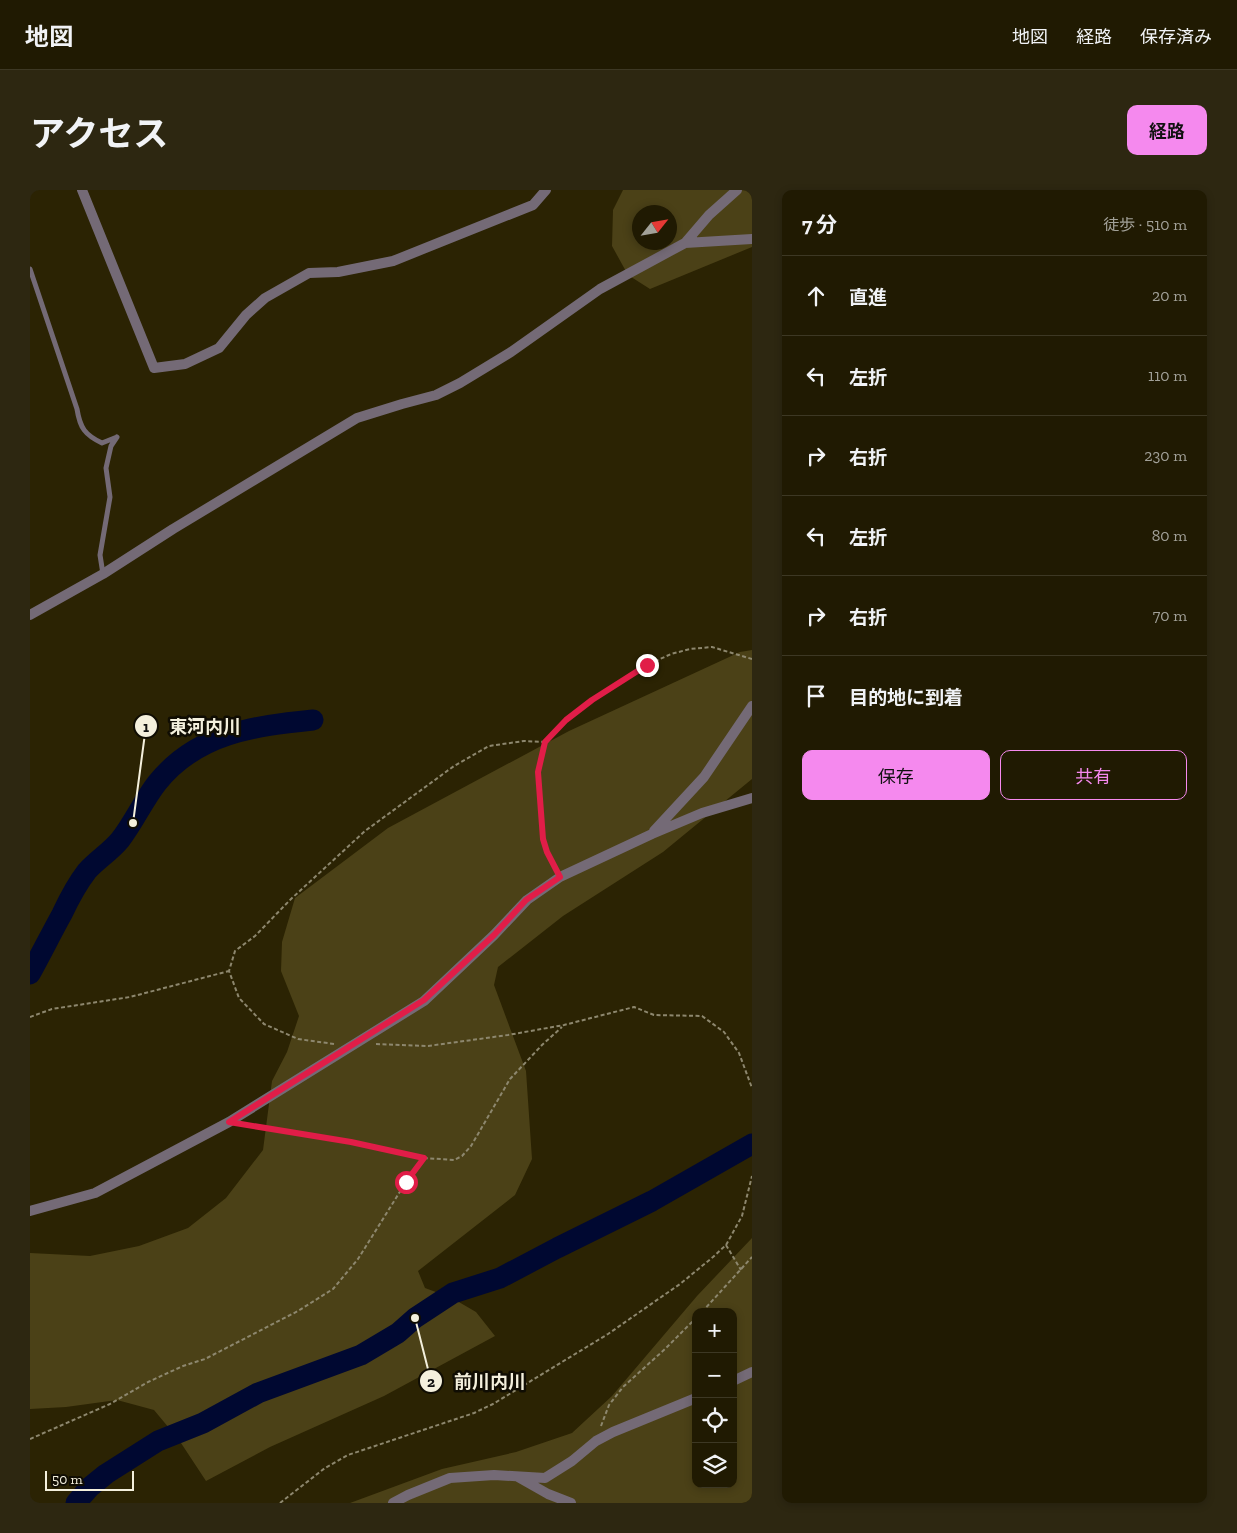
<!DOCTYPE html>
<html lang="ja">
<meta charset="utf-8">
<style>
body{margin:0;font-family:"Zilla Slab","Noto Sans JP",serif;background:#2d2711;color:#f1f3f6}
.controls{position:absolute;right:15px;bottom:15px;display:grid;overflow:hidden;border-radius:10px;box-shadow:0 2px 8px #0003}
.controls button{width:45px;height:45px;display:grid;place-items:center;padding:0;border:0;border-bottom:1px solid #3d3824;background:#201a02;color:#f1f3f6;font:25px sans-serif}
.compass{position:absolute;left:602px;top:15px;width:45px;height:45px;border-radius:50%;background:#201a02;box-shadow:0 2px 8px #0003;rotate:59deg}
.scale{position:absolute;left:15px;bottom:12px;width:89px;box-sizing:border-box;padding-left:5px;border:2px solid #f4f0dd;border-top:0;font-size:14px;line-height:18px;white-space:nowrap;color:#f4f0dd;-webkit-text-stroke:4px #100d03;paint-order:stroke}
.stop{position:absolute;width:15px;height:15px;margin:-11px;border:4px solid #e11d48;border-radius:50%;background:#fff}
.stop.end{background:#e11d48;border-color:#fff;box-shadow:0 1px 5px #0008}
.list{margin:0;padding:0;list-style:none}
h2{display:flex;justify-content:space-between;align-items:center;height:65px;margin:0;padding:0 20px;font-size:21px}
h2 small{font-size:16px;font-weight:400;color:#a2a199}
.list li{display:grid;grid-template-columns:32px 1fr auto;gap:15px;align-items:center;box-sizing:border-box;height:80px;padding:0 20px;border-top:1px solid #3d3824}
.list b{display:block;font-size:19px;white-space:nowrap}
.list em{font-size:16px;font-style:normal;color:#a2a199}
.actions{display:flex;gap:10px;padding:15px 20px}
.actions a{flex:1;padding:11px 0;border:1px solid #f589ee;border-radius:10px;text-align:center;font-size:18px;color:#f589ee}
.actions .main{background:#f589ee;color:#111}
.icon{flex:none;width:28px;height:28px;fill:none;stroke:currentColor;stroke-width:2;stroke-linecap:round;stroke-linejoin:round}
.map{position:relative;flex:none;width:722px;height:1313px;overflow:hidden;border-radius:10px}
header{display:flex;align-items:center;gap:30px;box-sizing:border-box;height:70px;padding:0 25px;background:#201a02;border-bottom:1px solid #3d3824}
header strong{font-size:24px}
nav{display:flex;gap:28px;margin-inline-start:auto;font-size:18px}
.intro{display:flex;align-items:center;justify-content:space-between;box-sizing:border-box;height:120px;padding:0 30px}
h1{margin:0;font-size:35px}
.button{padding:12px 22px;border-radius:10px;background:#f589ee;color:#111;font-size:18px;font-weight:700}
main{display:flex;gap:30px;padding:0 30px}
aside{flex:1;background:#201a02;border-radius:10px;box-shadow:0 2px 8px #0003}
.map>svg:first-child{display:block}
.green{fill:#4b4117;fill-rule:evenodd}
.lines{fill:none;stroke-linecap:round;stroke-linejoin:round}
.river{stroke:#000831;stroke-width:21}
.path{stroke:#8d876e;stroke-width:2;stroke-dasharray:4 2.5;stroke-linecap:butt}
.lane{stroke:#746a76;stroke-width:5}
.street{stroke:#746a76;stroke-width:10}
.route{stroke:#e11d48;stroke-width:6}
.leader{fill:none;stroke:#f4f0dd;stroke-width:2}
.callout-dot{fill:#f4f0dd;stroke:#100d03;stroke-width:2}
.mark-label{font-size:15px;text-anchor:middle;font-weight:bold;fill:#111}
.callout-label{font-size:18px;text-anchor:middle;font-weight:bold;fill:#f4f0dd;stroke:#100d03;stroke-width:5;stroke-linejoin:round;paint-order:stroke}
</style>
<header>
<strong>地図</strong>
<nav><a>地図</a><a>経路</a><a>保存済み</a></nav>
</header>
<div class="intro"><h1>アクセス</h1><a class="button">経路</a></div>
<main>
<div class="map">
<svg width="722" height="1313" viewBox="0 0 722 1313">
<rect width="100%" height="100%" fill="#2b2303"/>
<path class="green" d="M 593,0 L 722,0 L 722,57 L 620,99 L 598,85 L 582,56 L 583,20 ZM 610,22 L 640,22 L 640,52 L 610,52 Z
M 722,460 L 722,589 L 633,662 L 533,726 L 468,777 L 464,795 L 496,881 L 502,969 L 485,1005 L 388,1081 L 395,1098 L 422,1108 L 446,1122 L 465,1146 L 354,1206 L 240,1257 L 176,1291 L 149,1250 L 124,1220 L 87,1210 L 36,1217 L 0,1219 L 0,1063 L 60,1066 L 109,1056 L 158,1038 L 196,1008 L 233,960 L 242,891 L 257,862 L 269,826 L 251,781 L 252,752 L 265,708 L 358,638 L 539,541 L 710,462 Z
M 722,1048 L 722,1313 L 320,1313 L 412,1279 L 486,1262 L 542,1243 L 582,1206 L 667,1106 ZM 666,1122 L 703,1122 L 703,1294 L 666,1294 Z"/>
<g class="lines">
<path class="river" d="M 0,784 C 11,764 21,744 32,724 C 39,709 47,694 57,681 C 67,670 80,662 90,650 C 104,632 113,611 127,593 C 167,543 224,536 283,530
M 46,1313 L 60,1297 L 76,1284 L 128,1251 L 173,1233 L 228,1203 L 331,1165 L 368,1143 L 385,1128 L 423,1103 L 470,1088 L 527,1058 L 622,1011 L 722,954"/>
<path class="path" d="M 525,678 L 517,662 L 513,649 L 508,582 L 515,552 L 536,530 L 562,510 L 617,475 L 641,464 L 660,459 L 682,457 L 722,469
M 0,827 L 22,819 L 100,807 L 199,781
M 304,854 L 268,849 L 234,834 L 209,808 L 199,781 L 205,761 L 225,746 L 261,709 L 335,641 L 424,576 L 459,556 L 494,551 L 515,552
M 346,854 L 398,856 L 478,845 L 534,835 L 604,817 L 624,825 L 672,826 L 694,842 L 709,863 L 722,898
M 215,934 L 321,952 L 394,968 L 424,970 L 432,966 L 441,956 L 480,889 L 512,855 L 532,837
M 696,1055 L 711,1080
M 672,1122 L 722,1067
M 571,1236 L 579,1215 L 593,1197 L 635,1159 L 666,1128
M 0,1249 L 80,1214 L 118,1192 L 153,1176 L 175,1169 L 268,1121 L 303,1099 L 328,1069 L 376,992 L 394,968
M 250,1313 L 295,1278 L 318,1265 L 444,1223 L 463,1214 L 578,1144 L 650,1094 L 683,1067 L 696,1055 L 712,1026 L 722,986"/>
<path class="lane" d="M 0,79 L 47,219 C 50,238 55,245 72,253 L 87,247
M 73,384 L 70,365 L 80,307 L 76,278 L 81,256 L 87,247"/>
<path class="street" d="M 52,0 L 124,178 L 155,174 L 189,158 L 216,125 L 235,108 L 279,83 L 308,82 L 363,71 L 503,15 L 516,0
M 655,53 L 722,49
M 0,425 L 73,384 L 143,339 L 327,228 L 372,214 L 406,205 L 430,193 L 481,162 L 570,99 L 655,53 L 679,25 L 707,0
M 624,641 L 674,587 L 722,516
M 0,1021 L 65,1003 L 199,932 L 394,811 L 464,745 L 497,710 L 530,687 L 622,644 L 672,623 L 722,608
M 703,1191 L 722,1182
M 488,1287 L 518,1304 L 541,1313
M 363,1313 L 378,1305 L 420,1288 L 464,1285 L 515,1288 L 542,1271 L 566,1251 L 583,1242 L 666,1208"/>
</g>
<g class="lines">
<path class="route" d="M 376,992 L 394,968 L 321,952 L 199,932 L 394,810 L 464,745 L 496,710 L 530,687 L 517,662 L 513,649 L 508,582 L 515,552 L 536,530 L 562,510 L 617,475"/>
</g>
<path class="leader" d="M103 633L116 536M385 1128L401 1191"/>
<g class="callout-dot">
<circle cx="103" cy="633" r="5"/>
<circle cx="385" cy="1128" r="5"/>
<circle cx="116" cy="536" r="12"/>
<circle cx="401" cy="1191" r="12"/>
</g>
<g class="mark-label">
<text x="116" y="542">1</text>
<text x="401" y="1197">2</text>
</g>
<g class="callout-label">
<text x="175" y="543">東河内川</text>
<text x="460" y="1198">前川内川</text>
</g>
</svg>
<div class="controls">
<button>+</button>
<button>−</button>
<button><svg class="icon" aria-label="locate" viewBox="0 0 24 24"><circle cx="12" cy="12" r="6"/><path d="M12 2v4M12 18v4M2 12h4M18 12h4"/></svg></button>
<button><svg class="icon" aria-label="layers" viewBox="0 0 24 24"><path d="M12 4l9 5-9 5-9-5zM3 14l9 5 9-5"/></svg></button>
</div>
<svg class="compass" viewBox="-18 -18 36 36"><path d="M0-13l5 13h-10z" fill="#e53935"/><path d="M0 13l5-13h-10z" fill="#a2a199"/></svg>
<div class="scale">50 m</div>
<div class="stop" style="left:376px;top:992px"></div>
<div class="stop end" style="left:617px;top:475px"></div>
</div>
<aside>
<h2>7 分<small>徒歩 · 510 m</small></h2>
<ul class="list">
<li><svg class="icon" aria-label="ahead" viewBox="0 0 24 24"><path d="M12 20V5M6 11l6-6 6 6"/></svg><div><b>直進</b></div><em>20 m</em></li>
<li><svg class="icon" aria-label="left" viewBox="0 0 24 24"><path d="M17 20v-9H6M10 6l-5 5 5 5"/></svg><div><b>左折</b></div><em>110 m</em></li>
<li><svg class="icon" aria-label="right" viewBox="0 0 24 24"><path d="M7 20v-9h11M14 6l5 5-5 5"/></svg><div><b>右折</b></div><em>230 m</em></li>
<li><svg class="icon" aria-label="left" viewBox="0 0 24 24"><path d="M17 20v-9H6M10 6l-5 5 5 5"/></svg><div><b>左折</b></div><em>80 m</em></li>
<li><svg class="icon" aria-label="right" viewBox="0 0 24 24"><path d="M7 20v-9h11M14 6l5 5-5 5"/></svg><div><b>右折</b></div><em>70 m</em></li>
<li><svg class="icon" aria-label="arrive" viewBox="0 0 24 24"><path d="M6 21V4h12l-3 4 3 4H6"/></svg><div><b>目的地に到着</b></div></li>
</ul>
<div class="actions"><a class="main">保存</a><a>共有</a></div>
</aside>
</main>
